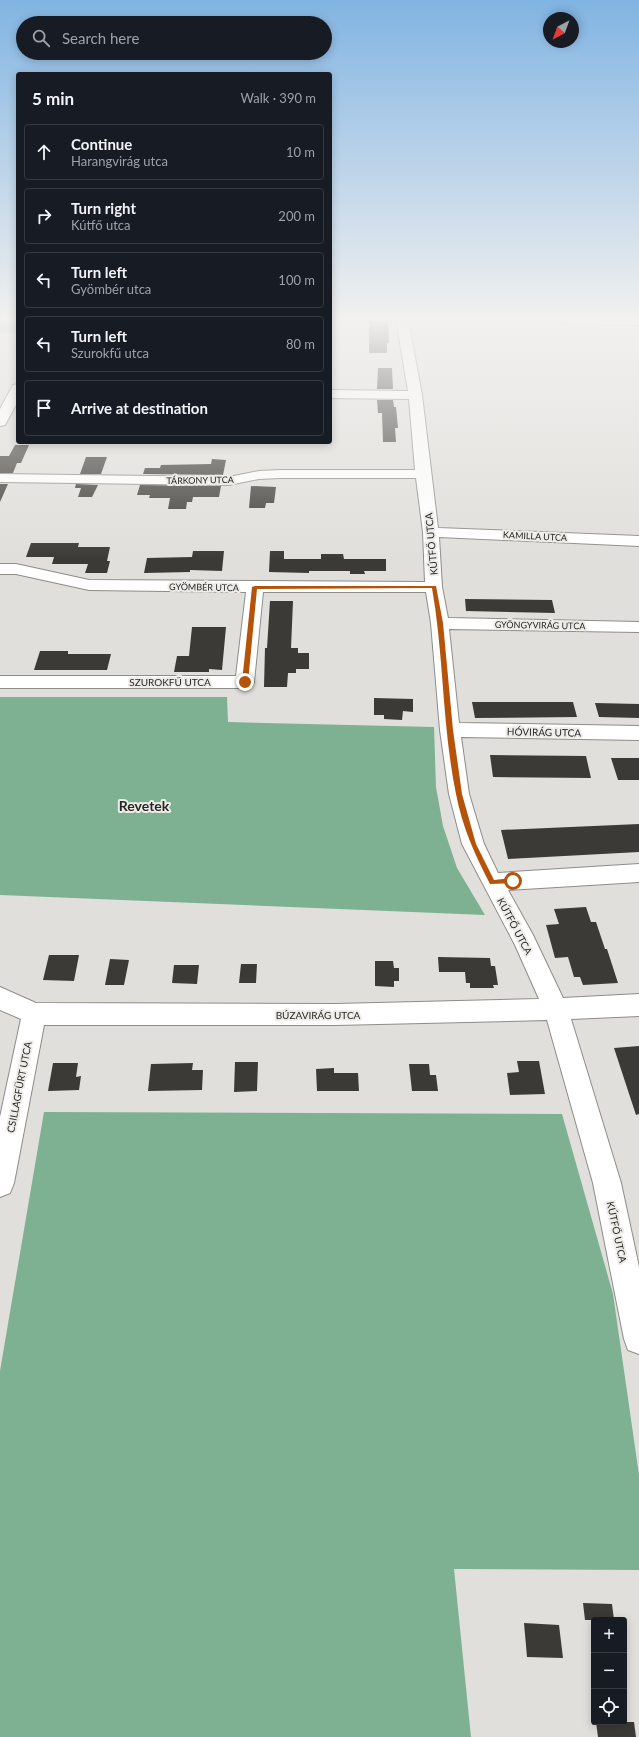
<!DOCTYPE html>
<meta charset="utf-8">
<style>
body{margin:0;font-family:Lato,sans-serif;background:#242831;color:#f1f3f6}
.controls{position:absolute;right:12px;bottom:12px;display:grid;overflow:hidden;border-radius:4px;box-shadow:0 2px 10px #0003}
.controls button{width:36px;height:36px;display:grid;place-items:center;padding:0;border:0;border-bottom:1px solid #363941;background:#171b24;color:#f1f3f6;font:20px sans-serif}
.compass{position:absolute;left:543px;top:12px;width:36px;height:36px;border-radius:50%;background:#171b24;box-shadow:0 2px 10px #0003;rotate:221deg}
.stop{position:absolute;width:12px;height:12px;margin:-9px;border:3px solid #b45309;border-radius:50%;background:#fff}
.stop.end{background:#b45309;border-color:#fff;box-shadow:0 1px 4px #0008}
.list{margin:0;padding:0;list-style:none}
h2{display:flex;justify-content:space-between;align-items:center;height:52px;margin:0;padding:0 16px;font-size:17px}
h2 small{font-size:13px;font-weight:400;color:#9ea1a6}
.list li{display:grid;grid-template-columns:26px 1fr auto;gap:12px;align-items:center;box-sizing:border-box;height:56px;margin:0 8px 8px;padding:0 8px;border:1px solid #363941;border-radius:4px}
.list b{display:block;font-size:15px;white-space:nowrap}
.list p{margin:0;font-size:13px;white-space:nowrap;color:#9ea1a6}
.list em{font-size:13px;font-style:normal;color:#9ea1a6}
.icon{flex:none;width:22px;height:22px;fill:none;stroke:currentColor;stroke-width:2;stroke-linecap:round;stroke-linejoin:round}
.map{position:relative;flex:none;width:639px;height:1737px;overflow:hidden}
.search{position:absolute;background:#171b24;box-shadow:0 2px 10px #0003;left:16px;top:16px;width:316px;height:44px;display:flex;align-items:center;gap:10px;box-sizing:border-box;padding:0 14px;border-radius:22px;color:#9ea1a6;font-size:15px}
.panel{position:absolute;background:#171b24;box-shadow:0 2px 10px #0003;left:16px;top:72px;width:316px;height:372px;border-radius:4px}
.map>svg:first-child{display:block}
.forest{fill:#7db192}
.building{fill:#3b3a36}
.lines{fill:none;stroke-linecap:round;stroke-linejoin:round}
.minor-casing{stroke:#8e8c88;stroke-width:2}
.minor{fill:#fff;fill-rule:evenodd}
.route{fill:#b45309}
.labels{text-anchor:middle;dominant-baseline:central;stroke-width:4;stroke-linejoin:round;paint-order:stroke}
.far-street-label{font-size:9px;fill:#272725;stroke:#eeece8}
.street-label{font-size:10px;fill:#272725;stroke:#eeece8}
.district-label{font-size:14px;font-weight:bold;fill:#272725;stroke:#eeece8}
</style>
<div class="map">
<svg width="639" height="1737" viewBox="0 0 639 1737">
<rect width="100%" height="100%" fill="#e1dfdb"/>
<path class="forest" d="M 0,316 L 18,316 L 18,333 L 0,333 Z
M 0,697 L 227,697 L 228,722 L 434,727 L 436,787 L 443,826 L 457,868 L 485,915 L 0,895 Z
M 44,1112 L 562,1114 L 613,1294 L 639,1475 L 639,1570 L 454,1569 L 471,1737 L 0,1737 L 0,1371 Z"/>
<path class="building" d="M 369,321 L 388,322 L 389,343 L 387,343 L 387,353 L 369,353 Z
M 378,368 L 392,368 L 393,389 L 377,389 Z
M 377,400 L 393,400 L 394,407 L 396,407 L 398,428 L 395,428 L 396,442 L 383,442 L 382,413 L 378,413 Z
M 15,445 L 29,445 L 21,463 L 17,463 L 13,473 L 0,473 L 0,456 L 9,456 Z
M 86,457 L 107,457 L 101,474 L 80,474 Z
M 212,459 L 226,460 L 223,475 L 143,474 L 145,468 L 160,468 L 161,465 L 211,464 Z
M 0,484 L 8,484 L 0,502 Z
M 76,484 L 98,485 L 92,497 L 78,497 L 81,488 L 75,488 Z
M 140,485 L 221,486 L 219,497 L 193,497 L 192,502 L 187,502 L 186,509 L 168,509 L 170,498 L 149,498 L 150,495 L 137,495 Z
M 251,486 L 276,487 L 274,503 L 266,503 L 265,508 L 249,508 Z
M 31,543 L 79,543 L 78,547 L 110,547 L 107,561 L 110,561 L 107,573 L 85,573 L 88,564 L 52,564 L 54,557 L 26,557 Z
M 193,551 L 224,551 L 222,571 L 190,570 L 190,572 L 144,573 L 147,558 L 192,557 Z
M 270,551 L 284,551 L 284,559 L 321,559 L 321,554 L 343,554 L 344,559 L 386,559 L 386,571 L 364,571 L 365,574 L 350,574 L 350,571 L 309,571 L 309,573 L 269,572 Z
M 465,599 L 552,600 L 555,613 L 466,611 Z
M 270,601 L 293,601 L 291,648 L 298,648 L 298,653 L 309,653 L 309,669 L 296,669 L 296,673 L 288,673 L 287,687 L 264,687 L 265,648 L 267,648 Z
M 192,627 L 226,627 L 222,670 L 209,669 L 209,672 L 174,672 L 177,656 L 189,656 Z
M 40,651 L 68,651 L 68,654 L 111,654 L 107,670 L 34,670 Z
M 374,698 L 413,699 L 413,712 L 403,711 L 402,720 L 384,719 L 384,715 L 374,715 Z
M 472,702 L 573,702 L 577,717 L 475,718 Z
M 595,703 L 639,704 L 639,718 L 599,717 Z
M 490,755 L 586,756 L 591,778 L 493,777 Z
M 611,758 L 639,758 L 639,780 L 618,780 Z
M 639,824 L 639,852 L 508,859 L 501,830 Z
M 586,907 L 591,922 L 596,922 L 605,949 L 607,949 L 618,983 L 583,985 L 580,977 L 574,977 L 568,957 L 555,958 L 546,925 L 559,924 L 554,909 Z
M 49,955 L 79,955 L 74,981 L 43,980 Z
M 438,957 L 490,958 L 491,966 L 495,966 L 498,985 L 493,985 L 494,988 L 470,988 L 470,983 L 466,983 L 465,972 L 439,972 Z
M 110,959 L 129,960 L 124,985 L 105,985 Z
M 375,961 L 393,961 L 394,968 L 399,968 L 399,981 L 394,981 L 394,987 L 375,986 Z
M 241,964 L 257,964 L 256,983 L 239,983 Z
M 174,965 L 199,965 L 197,984 L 172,983 Z
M 639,1046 L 639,1114 L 636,1115 L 614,1048 Z
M 517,1061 L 539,1061 L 545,1094 L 510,1095 L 507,1073 L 519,1072 Z
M 235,1062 L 258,1062 L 257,1091 L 234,1092 Z
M 53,1063 L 78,1063 L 76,1077 L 81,1076 L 79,1090 L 48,1091 Z
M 193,1063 L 192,1070 L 203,1070 L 202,1090 L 148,1091 L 151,1064 Z
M 409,1064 L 429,1064 L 430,1075 L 436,1075 L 438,1091 L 412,1091 Z
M 334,1068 L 334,1073 L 358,1073 L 359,1091 L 317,1091 L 316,1069 Z
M 583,1603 L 612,1604 L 614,1620 L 585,1620 Z
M 524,1623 L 559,1625 L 563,1658 L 527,1657 Z
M 596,1722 L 634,1722 L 636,1737 L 598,1737 Z"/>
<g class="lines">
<defs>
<path id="minor" d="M 397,316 L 409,316 L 409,325 L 422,395 L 438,528 L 639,536 L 639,546 L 439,537 L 442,587 L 448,618 L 639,622 L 639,632 L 449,629 L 459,723 L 639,726 L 639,740 L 461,737 L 469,794 L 484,844 L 498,873 L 639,864 L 639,882 L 508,890 L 533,935 L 563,998 L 639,994 L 639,1016 L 571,1019 L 621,1183 L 639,1267 L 639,1354 L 628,1350 L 624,1339 L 593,1183 L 547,1020 L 336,1025 L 44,1025 L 14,1183 L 10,1193 L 0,1197 L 0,1117 L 21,1019 L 0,1010 L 0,987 L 36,1003 L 336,1004 L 539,999 L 515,945 L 462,844 L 449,794 L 440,730 L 431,623 L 426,592 L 263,592 L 254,682 L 252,686 L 245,688 L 0,688 L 0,676 L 236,676 L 246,592 L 89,590 L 16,574 L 0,574 L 0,564 L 16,564 L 89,580 L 425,582 L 423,532 L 416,478 L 280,478 L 259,479 L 229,485 L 0,482 L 0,474 L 229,477 L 259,471 L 280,470 L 415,470 L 409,399 L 330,398 L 330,390 L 408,391 L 397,325 Z
M 419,316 L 639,317 L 639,325 L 425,319 Z
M 18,384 L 18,401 L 5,425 L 0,426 L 0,409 L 13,385 Z"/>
</defs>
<use href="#minor" class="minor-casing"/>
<use href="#minor" class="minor"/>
</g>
<linearGradient id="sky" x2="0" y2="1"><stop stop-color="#81b4e2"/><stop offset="0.57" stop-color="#f2f1ef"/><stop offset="1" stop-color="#f2f1ef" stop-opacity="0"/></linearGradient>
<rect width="639" height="559" fill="url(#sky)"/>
<path class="route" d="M 255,586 L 436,586 L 443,623 L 453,730 L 462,794 L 476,844 L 494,880 L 513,878 L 516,881 L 516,883 L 490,884 C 475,855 462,826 456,794 C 442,726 444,656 432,588 L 257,589 L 248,682 L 245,684 L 242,682 L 252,587 Z"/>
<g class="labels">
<g class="far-street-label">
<text transform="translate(200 480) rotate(-1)">TÁRKONY UTCA</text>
<text transform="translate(535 536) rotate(3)">KAMILLA UTCA</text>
<text transform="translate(204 587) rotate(1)">GYÖMBÉR UTCA</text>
<text transform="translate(540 625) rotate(1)">GYÖNGYVIRÁG UTCA</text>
</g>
<g class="street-label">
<text transform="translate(431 544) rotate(-95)">KÚTFŐ UTCA</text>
<text x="170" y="682">SZUROKFŰ UTCA</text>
<text transform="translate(544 732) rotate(1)">HÓVIRÁG UTCA</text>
<text transform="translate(515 926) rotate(62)">KÚTFŐ UTCA</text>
<text x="318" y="1015">BÚZAVIRÁG UTCA</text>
<text transform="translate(19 1087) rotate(-79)">CSILLAGFÜRT UTCA</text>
<text transform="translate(617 1232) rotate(78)">KÚTFŐ UTCA</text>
</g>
<g class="district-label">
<text x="144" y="805">Revetek</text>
</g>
</g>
</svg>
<div class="controls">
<button>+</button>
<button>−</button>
<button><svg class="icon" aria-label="locate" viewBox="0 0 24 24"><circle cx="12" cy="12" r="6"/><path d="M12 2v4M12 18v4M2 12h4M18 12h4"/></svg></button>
</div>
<svg class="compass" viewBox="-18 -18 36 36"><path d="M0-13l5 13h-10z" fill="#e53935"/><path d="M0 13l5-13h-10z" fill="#9ea1a6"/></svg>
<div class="stop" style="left:513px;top:881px"></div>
<div class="stop end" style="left:245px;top:682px"></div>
<div class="search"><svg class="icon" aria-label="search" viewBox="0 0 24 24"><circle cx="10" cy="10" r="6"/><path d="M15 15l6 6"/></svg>Search here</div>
<section class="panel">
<h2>5 min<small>Walk · 390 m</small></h2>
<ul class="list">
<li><svg class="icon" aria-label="ahead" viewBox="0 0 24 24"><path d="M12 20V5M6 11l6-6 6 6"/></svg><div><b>Continue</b><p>Harangvirág utca</p></div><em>10 m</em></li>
<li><svg class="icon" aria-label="right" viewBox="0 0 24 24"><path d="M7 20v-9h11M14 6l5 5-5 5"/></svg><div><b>Turn right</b><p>Kútfő utca</p></div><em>200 m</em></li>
<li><svg class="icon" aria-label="left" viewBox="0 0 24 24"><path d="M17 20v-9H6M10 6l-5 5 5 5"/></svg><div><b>Turn left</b><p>Gyömbér utca</p></div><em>100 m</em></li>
<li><svg class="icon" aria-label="left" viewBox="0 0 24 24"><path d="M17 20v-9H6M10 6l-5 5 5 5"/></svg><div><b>Turn left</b><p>Szurokfű utca</p></div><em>80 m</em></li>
<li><svg class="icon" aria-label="arrive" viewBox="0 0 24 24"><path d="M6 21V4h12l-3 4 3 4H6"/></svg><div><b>Arrive at destination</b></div></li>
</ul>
</section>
</div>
